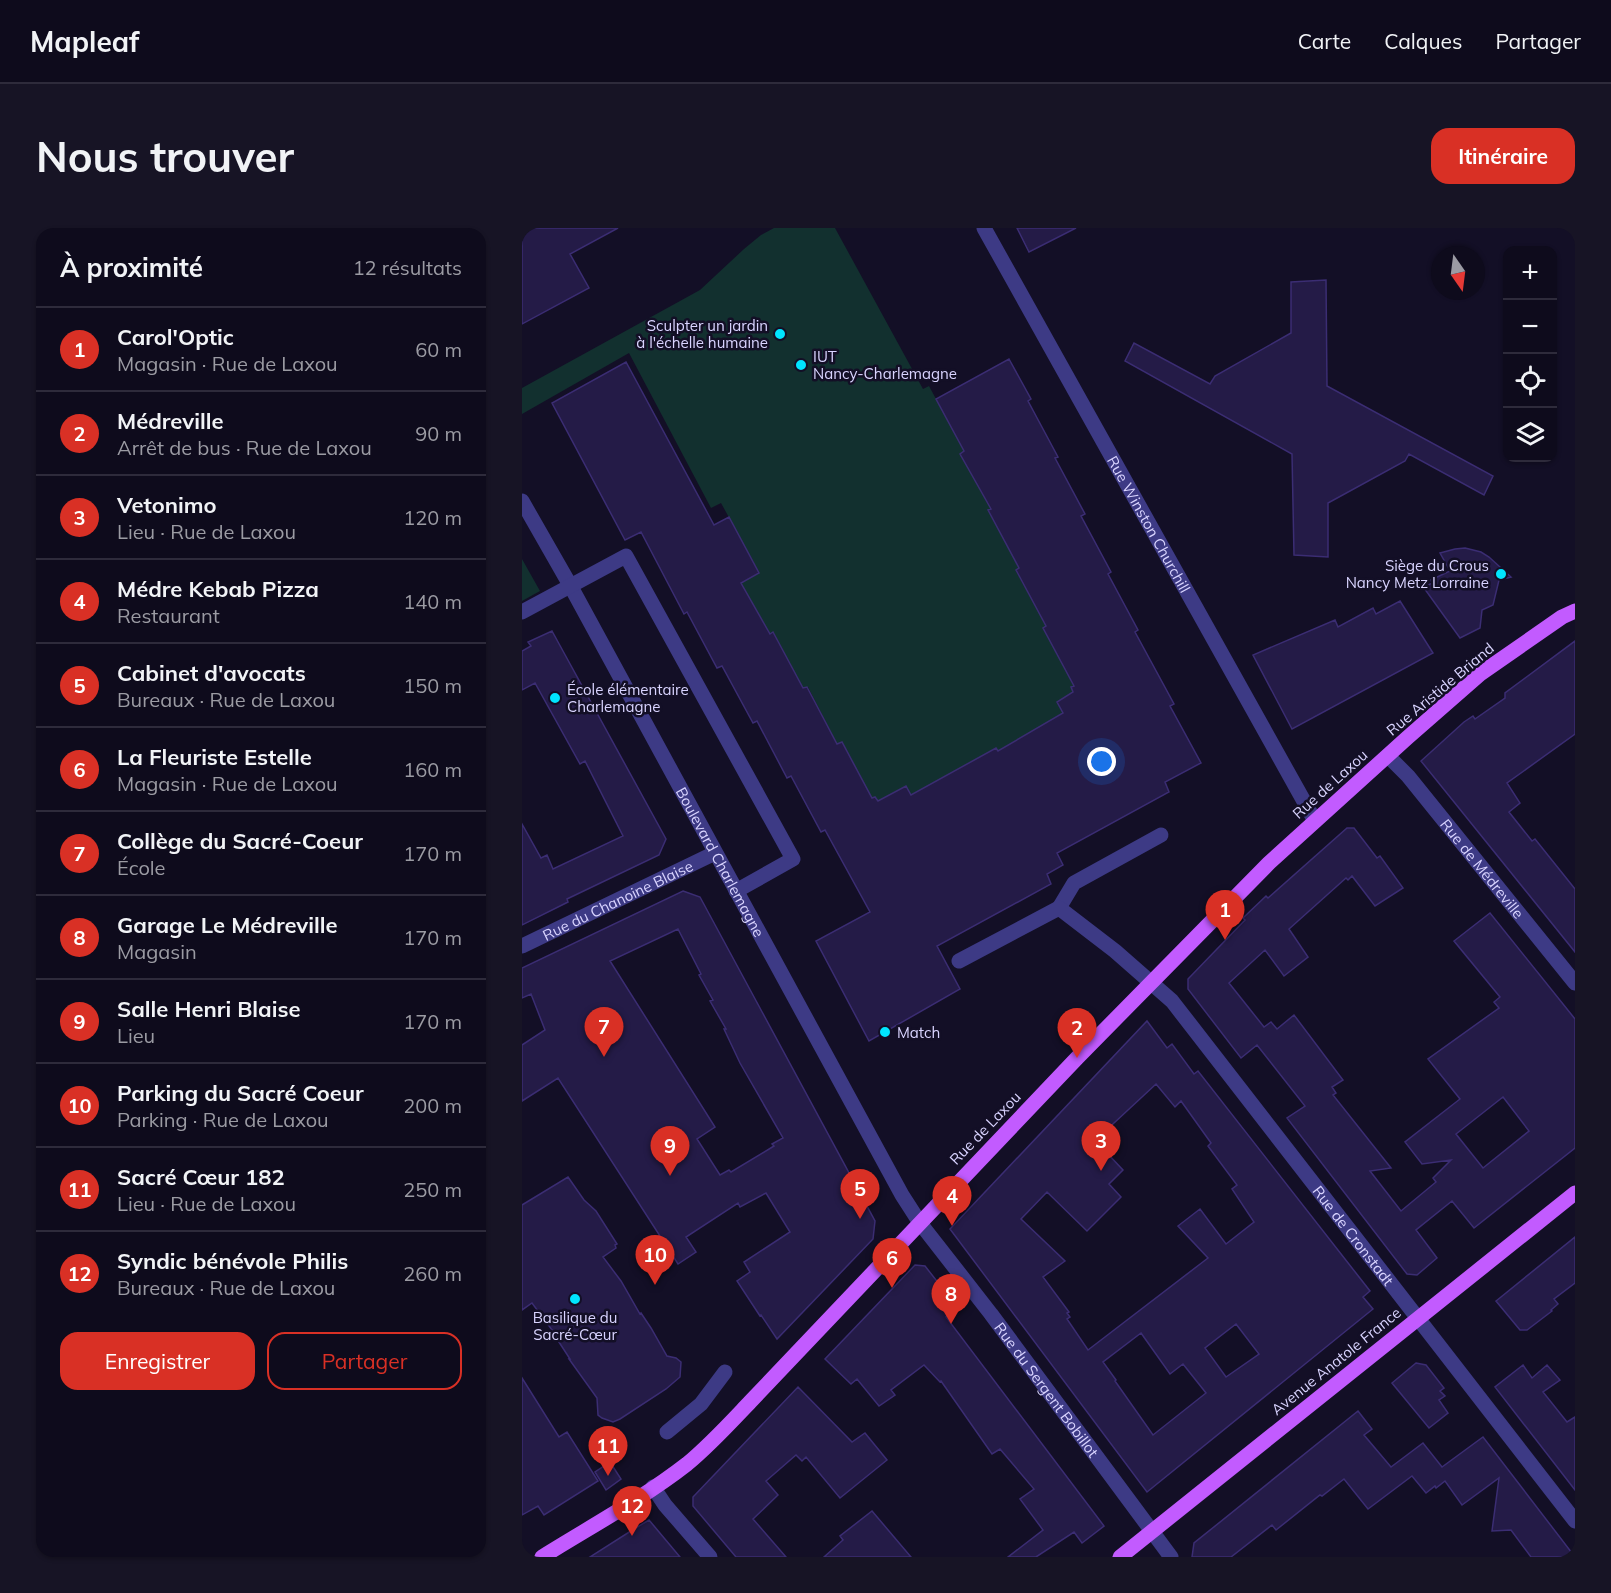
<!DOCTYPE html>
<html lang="fr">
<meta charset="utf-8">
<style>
body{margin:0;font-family:Mulish,sans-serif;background:#171425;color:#f1f3f6}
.controls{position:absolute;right:18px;top:18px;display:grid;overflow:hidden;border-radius:12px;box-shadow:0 2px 4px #0004}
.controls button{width:54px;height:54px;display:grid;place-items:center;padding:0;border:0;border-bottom:2px solid #2e2b3b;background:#0e0b1c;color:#f1f3f6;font:30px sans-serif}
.compass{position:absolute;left:909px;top:18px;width:54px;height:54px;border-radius:50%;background:#0e0b1c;box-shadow:0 2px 4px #0004;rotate:166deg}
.you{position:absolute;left:580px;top:534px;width:21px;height:21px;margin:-15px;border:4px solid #fff;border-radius:50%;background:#1a73e8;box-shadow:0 0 0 9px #1a73e833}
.badge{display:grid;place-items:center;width:39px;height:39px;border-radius:50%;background:#d93025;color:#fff;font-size:20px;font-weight:700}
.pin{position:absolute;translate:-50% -50px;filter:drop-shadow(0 2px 3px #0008)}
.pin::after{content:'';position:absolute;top:32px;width:21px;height:18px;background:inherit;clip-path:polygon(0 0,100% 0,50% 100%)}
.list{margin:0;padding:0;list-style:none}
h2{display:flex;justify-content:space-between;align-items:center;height:78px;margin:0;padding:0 24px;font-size:26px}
h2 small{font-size:20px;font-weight:400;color:#9b9ba3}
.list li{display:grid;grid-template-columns:39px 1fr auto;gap:18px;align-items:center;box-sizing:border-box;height:84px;padding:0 24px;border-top:2px solid #2e2b3b}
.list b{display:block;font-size:22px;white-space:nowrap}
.list p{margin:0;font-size:20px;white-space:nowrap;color:#9b9ba3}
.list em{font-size:20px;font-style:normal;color:#9b9ba3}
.actions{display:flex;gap:12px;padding:18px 24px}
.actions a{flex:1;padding:14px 0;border:2px solid #d93025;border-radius:18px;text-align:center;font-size:21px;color:#d93025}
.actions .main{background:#d93025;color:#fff}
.icon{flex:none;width:33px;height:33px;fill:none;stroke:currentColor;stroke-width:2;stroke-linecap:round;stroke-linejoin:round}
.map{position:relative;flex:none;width:1053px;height:1329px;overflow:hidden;border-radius:18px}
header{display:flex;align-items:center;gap:36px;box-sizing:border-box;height:84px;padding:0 30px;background:#0e0b1c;border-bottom:2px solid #2e2b3b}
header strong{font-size:28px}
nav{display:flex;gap:33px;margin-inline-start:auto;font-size:21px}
.intro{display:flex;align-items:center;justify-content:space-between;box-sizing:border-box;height:144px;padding:0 36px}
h1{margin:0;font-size:42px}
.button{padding:15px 27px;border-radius:18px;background:#d93025;color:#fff;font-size:21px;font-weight:700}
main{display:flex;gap:36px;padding:0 36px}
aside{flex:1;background:#0e0b1c;border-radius:18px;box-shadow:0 2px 4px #0004}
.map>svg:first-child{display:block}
.green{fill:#12302f}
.building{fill:#241b47;stroke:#3b2d73;stroke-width:1.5;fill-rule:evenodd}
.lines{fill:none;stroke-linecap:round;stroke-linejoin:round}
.minor{stroke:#3d3a85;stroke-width:15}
.major{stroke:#c25bff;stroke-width:15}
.poi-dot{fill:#00e5ff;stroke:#130f26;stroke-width:2}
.labels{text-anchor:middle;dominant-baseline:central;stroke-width:5;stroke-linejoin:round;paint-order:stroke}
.poi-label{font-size:15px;fill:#d9d4ff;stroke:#130f26;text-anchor:start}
.street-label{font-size:15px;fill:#d9d4ff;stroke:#130f26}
</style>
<header>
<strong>Mapleaf</strong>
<nav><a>Carte</a><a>Calques</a><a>Partager</a></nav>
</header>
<div class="intro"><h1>Nous trouver</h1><a class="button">Itinéraire</a></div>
<main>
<aside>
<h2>À proximité<small>12 résultats</small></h2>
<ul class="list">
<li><span class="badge">1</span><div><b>Carol'Optic</b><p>Magasin · Rue de Laxou</p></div><em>60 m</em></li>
<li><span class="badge">2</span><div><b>Médreville</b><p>Arrêt de bus · Rue de Laxou</p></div><em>90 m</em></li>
<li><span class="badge">3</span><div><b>Vetonimo</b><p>Lieu · Rue de Laxou</p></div><em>120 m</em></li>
<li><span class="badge">4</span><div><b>Médre Kebab Pizza</b><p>Restaurant</p></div><em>140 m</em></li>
<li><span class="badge">5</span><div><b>Cabinet d'avocats</b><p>Bureaux · Rue de Laxou</p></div><em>150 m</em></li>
<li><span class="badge">6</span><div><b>La Fleuriste Estelle</b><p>Magasin · Rue de Laxou</p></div><em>160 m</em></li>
<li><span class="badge">7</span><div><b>Collège du Sacré-Coeur</b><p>École</p></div><em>170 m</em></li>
<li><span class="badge">8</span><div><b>Garage Le Médreville</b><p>Magasin</p></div><em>170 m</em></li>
<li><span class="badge">9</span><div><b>Salle Henri Blaise</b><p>Lieu</p></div><em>170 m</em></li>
<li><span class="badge">10</span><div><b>Parking du Sacré Coeur</b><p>Parking · Rue de Laxou</p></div><em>200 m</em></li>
<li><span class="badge">11</span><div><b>Sacré Cœur 182</b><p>Lieu · Rue de Laxou</p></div><em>250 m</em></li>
<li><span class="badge">12</span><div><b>Syndic bénévole Philis</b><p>Bureaux · Rue de Laxou</p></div><em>260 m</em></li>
</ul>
<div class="actions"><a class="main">Enregistrer</a><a>Partager</a></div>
</aside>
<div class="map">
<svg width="1053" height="1329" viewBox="0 0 1053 1329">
<rect width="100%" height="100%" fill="#130f26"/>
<path class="green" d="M 252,0 L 313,0 L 401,161 L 407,158 L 442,223 L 439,226 L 469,281 L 466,282 L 497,340 L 494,343 L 524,398 L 521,400 L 552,458 L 549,459 L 551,464 L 535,474 L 541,485 L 476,523 L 474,520 L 389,567 L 356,573 L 353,569 L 350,570 L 320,514 L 315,516 L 286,459 L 281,460 L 252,405 L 248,406 L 219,355 L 237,344 L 199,275 L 189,280 L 107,125 L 0,186 L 0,160 L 178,62 L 222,21 L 239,7 Z
M 0,331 L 18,363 L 0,373 Z"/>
<path class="building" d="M 0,0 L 96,0 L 48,26 L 67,60 L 0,96 Z
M 495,0 L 554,0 L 507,24 Z
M 804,52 L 805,158 L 971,248 L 962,267 L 887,226 L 883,233 L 806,275 L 806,329 L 772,327 L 770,226 L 603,133 L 612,115 L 688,156 L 693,148 L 769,105 L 769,54 Z
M 487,131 L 509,171 L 506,173 L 536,229 L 533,230 L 563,286 L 559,288 L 589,344 L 586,346 L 616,402 L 613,404 L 652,476 L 648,478 L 679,535 L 643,554 L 647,564 L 535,625 L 541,637 L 525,646 L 529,656 L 415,718 L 438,761 L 347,813 L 294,713 L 348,684 L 303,602 L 299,604 L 269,548 L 265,550 L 235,493 L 231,495 L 200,438 L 195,440 L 165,384 L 162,386 L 119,304 L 103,312 L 30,175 L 104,134 L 192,297 L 207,289 L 237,345 L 219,355 L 248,406 L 251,404 L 281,460 L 285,459 L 315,516 L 320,514 L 350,570 L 353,569 L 356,573 L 384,558 L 389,567 L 474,520 L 476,523 L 541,485 L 535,474 L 551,464 L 549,459 L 552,458 L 521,400 L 524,398 L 494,342 L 497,340 L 466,282 L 469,281 L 438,226 L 442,223 L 414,171 Z
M 943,320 L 959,324 L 967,329 L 989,349 L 977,352 L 971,377 L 960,382 L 958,400 L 938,410 L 902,360 L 910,355 L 909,352 L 928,343 L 918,325 L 933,321 Z
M 878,373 L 911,425 L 770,501 L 731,427 L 813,392 L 816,399 L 851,380 L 854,386 Z
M 30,403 L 144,611 L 137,627 L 45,671 L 46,674 L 0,697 L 0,596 L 19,630 L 25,627 L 31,641 L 101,608 L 63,533 L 58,536 L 13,455 L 0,462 L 0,423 L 9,418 L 6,414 Z
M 1053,413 L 1053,506 L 985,555 L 998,575 L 987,584 L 1010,613 L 1013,611 L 1053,661 L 1053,724 L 899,533 L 942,494 L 951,488 L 953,491 L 983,470 L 983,465 Z
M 825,600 L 832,600 L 855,630 L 858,628 L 881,660 L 853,678 L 830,648 L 826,652 L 824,650 L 767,701 L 786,729 L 762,748 L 743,722 L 707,755 L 742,799 L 749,794 L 755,801 L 772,787 L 821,852 L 810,859 L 814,865 L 811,867 L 869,940 L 848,943 L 879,983 L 914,954 L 911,950 L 929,932 L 900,936 L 883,914 L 938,871 L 906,831 L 977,780 L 972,774 L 978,769 L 932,713 L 968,685 L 1053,791 L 1053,920 L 952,1000 L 930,973 L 894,1002 L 915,1030 L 895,1047 L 885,1046 L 765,890 L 783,878 L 735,817 L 719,830 L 666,761 L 666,751 L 723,692 L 721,690 L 744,668 L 746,670 ZM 981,869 L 1007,903 L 961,940 L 934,906 Z
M 161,663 L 178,669 L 353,993 L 351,1011 L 255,1111 L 239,1087 L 238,1088 L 215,1053 L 228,1044 L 222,1034 L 268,1004 L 244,965 L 218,979 L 216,975 L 164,1009 L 174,1024 L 156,1036 L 36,850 L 0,873 L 0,817 L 23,802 L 9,766 L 0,770 L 0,740 ZM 156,701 L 179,746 L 177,747 L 191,772 L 188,773 L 204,801 L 202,801 L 218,835 L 261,910 L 250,916 L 252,918 L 209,944 L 207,942 L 198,947 L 175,911 L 193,899 L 88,733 Z
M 625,793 L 645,820 L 650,816 L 672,846 L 676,843 L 848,1063 L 841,1069 L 851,1081 L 625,1264 L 428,1001 ZM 634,856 L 653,879 L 659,873 L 689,915 L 686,918 L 715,957 L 710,961 L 732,994 L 704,1016 L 678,981 L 656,998 L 686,1030 L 566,1122 L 545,1091 L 548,1089 L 545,1085 L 547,1084 L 521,1049 L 543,1033 L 499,991 L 525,964 L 565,1003 L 599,969 L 587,956 L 601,942 L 585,925 L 590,921 L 578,908 ZM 714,1096 L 737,1126 L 704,1149 L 683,1120 ZM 619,1105 L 648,1146 L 661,1136 L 684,1165 L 631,1207 L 593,1153 L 594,1152 L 581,1134 Z
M 46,949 L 62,972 L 74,983 L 95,1016 L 93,1017 L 94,1020 L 81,1029 L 99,1053 L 118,1086 L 119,1085 L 129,1100 L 145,1128 L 154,1130 L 159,1134 L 158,1149 L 144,1161 L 98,1191 L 91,1194 L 80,1190 L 76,1187 L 75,1170 L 47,1131 L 48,1131 L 35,1111 L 36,1110 L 10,1075 L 0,1082 L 0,977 Z
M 1053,1009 L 1053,1055 L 1032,1071 L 1036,1076 L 1029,1082 L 1030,1083 L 1005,1102 L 998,1102 L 974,1073 Z
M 393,1037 L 403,1038 L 436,1080 L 424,1089 L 582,1298 L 560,1315 L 552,1304 L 514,1329 L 486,1329 L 521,1302 L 498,1271 L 512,1261 L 478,1221 L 470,1226 L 419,1153 L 418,1154 L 402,1137 L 369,1162 L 373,1167 L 357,1178 L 335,1151 L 329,1156 L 303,1131 Z
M 894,1135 L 904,1137 L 922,1160 L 918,1163 L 923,1168 L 917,1172 L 926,1185 L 907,1200 L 870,1155 Z
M 1001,1137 L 1010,1150 L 1025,1137 L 1038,1152 L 1021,1164 L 1045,1194 L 1053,1189 L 1053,1262 L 973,1159 Z
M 0,1150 L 37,1209 L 45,1204 L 76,1253 L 22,1287 L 16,1278 L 0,1287 Z
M 276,1159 L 330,1214 L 343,1205 L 365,1232 L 318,1270 L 284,1229 L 280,1233 L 274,1227 L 244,1253 L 256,1267 L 231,1291 L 264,1329 L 214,1329 L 171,1278 L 171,1269 Z
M 836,1183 L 850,1201 L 842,1207 L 869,1239 L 901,1215 L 920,1239 L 961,1209 L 1053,1329 L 1009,1329 L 989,1302 L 970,1303 L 977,1250 L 940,1277 L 923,1253 L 914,1260 L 913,1258 L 904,1265 L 890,1248 L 846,1281 L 822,1251 L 800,1268 L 798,1267 L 754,1302 L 750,1297 L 709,1329 L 670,1329 L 672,1315 Z
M 88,1234 L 99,1251 L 84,1262 L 73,1244 Z
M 350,1283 L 389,1329 L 302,1329 L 321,1312 L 318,1308 Z
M 127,1292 L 158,1329 L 68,1329 L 112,1301 Z"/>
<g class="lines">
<g class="minor">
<path id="s1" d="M 462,0 L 793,593"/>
<path id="s2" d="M 0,273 L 48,357 L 380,967 L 398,995 L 469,1086 L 649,1329"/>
<path d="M 0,384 L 104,328 L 271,631 L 214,663"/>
<path id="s3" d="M 866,528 L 886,548 L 1053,755"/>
<path d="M 537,680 L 552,655 L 639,607"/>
<path id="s4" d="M 0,718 L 193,625"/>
<path id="s5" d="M 437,733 L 537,680 L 593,723 L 650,773 L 1053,1293"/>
<path d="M 145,1204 L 179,1176 L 203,1144"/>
<path d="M 131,1259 L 143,1277 L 188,1329"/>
</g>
<path class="major" d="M 20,1329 C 68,1299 120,1271 165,1236 C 188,1217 208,1195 228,1174 L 555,830 L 747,635 L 885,510 L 958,446 L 1040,389 L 1053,383
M 598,1329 L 1053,965"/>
</g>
<g class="poi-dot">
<circle cx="258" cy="106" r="6"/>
<circle cx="279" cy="137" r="6"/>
<circle cx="979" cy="346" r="6"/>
<circle cx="33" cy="470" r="6"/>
<circle cx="363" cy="804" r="6"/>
<circle cx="53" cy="1071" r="6"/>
</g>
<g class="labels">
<g class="poi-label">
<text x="246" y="97" text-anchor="end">Sculpter un jardin<tspan x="246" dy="17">à l'échelle humaine</tspan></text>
<text x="291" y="128">IUT<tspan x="291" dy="17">Nancy-Charlemagne</tspan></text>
<text x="967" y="337" text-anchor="end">Siège du Crous<tspan x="967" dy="17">Nancy Metz Lorraine</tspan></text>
<text x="45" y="461">École élémentaire<tspan x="45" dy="17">Charlemagne</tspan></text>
<text x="375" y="804">Match</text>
<text x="53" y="1089" text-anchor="middle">Basilique du<tspan x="53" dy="17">Sacré-Cœur</tspan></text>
</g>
<g class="street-label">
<text stroke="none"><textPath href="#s1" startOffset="339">Rue Winston Churchill</textPath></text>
<text transform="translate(918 461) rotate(-40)">Rue Aristide Briand</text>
<text transform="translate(808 556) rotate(-42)">Rue de Laxou</text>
<text stroke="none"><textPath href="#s2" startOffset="412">Boulevard Charlemagne</textPath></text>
<text stroke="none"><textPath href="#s3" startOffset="147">Rue de Médreville</textPath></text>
<text stroke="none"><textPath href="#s4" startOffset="106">Rue du Chanoine Blaise</textPath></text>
<text transform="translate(463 900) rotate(-46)">Rue de Laxou</text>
<text stroke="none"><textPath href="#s5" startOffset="556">Rue de Cronstadt</textPath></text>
<text transform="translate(814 1133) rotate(-39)">Avenue Anatole France</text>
<text stroke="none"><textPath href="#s2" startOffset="1034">Rue du Sergent Bobillot</textPath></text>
</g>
</g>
</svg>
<div class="controls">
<button>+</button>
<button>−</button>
<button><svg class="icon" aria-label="locate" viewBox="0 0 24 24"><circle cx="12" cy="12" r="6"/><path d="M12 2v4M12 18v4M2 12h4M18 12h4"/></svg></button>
<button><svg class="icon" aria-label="layers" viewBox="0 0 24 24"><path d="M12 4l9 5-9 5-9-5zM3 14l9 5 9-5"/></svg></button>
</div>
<svg class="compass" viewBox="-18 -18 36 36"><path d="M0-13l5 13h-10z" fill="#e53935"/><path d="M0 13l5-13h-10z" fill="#9b9ba3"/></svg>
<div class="you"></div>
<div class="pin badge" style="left:703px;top:712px">1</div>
<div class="pin badge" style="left:555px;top:830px">2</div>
<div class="pin badge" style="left:579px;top:943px">3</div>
<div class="pin badge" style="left:430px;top:998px">4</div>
<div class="pin badge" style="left:338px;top:991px">5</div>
<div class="pin badge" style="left:370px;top:1060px">6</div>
<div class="pin badge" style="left:82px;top:829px">7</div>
<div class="pin badge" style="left:429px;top:1096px">8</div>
<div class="pin badge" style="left:148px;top:948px">9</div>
<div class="pin badge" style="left:133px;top:1057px">10</div>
<div class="pin badge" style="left:86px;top:1248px">11</div>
<div class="pin badge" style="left:110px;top:1308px">12</div>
</div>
</main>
